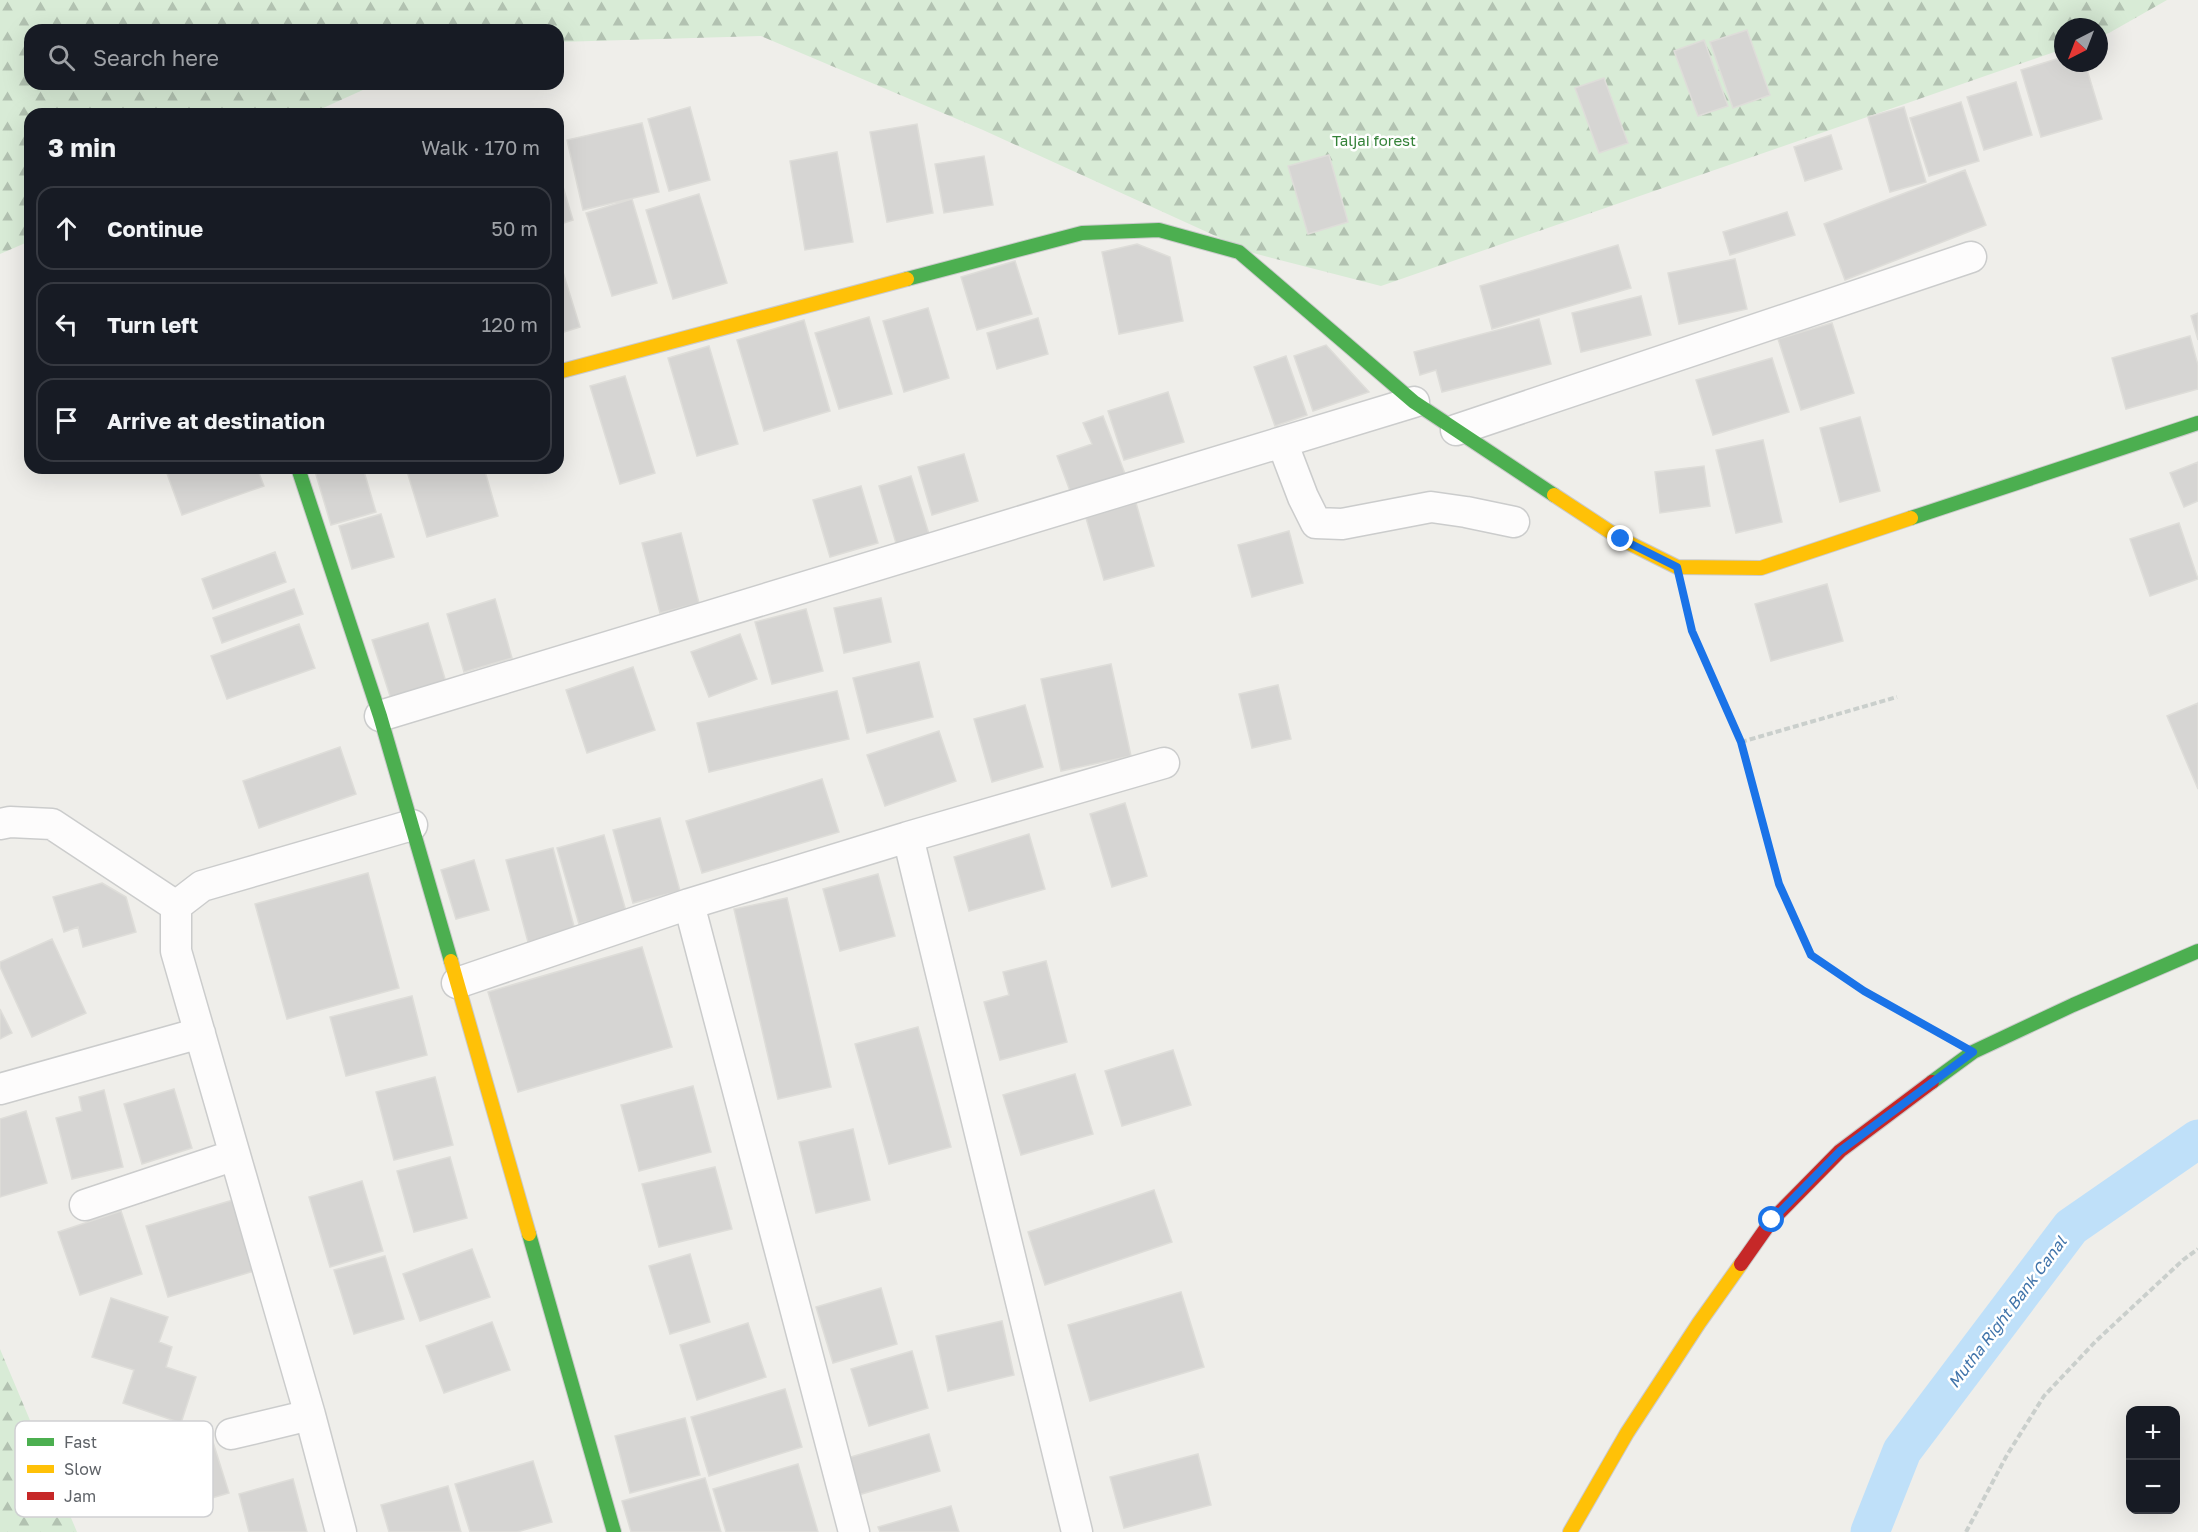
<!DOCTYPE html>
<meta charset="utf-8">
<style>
body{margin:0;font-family:"Golos Text",sans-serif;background:#20242c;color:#f1f3f6}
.controls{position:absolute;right:18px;bottom:18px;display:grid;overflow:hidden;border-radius:12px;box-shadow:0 6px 24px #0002}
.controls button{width:54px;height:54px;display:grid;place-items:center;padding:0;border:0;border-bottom:2px solid #363941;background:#171b24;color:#f1f3f6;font:30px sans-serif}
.compass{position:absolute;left:2054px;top:18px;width:54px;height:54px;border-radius:50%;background:#171b24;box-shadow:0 6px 24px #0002;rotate:222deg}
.stop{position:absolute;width:18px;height:18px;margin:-14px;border:4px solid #1a73e8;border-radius:50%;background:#fff}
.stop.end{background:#1a73e8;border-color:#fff;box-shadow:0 2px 6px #0008}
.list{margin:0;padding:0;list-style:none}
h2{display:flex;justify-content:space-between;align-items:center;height:78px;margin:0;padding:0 24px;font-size:26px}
h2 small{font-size:20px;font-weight:400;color:#9ea1a6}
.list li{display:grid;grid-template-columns:39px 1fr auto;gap:18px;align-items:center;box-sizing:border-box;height:84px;margin:0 12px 12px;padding:0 12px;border:2px solid #363941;border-radius:18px}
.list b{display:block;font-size:22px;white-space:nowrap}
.list em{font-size:20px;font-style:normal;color:#9ea1a6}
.icon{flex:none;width:33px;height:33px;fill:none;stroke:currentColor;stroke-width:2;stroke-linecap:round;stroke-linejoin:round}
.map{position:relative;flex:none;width:2198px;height:1532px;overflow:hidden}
.search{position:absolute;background:#171b24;box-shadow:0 6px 24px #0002;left:24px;top:24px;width:540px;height:66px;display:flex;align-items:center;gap:15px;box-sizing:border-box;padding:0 21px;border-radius:18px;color:#9ea1a6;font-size:22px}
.panel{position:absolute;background:#171b24;box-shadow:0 6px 24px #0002;left:24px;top:108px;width:540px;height:366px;border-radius:18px}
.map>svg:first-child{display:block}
.forest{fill:url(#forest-firs)}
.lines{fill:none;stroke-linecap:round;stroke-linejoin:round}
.canal{stroke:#bfe0f9;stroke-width:39}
.building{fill:#d6d5d3;stroke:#deddd9;stroke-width:1.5}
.street-casing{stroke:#cbcccc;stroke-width:33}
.fast-casing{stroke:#cacacb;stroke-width:16}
.slow-casing{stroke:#cacacb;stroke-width:16}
.jam-casing{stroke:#cacacb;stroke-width:16}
.path{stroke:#cacfcc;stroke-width:4;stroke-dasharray:6 3;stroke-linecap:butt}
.street{stroke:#fdfcfc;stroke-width:30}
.fast{stroke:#4caf50;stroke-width:14}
.slow{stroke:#ffc107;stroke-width:14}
.jam{stroke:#c62828;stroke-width:14}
.route{stroke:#1a73e8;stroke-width:8}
.labels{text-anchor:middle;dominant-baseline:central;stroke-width:5;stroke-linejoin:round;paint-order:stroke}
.park-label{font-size:15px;fill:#348238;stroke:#fff}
.water-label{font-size:16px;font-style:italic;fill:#4174aa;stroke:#fff}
.key{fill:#fff;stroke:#cfd0d2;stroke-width:1.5}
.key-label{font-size:16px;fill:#5f6368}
</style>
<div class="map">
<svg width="2198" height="1532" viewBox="0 0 2198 1532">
<defs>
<pattern id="forest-firs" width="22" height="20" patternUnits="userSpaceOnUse" patternTransform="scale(1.5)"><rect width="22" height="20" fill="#d8ebd6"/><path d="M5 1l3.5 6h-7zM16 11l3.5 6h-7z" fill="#b2c2b1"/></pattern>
</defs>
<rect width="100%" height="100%" fill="#efeeea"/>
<path class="forest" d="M 0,0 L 2167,0 L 2109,33 L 2099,36 L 2099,27 L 2063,27 L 2063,49 L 1381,286 L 1253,253 L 983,130 L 761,36 L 558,42 L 558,30 L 30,30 L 30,84 L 376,84 L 310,114 L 30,114 L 30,241 L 0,254 Z
M 0,1349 L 77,1532 L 0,1532 Z"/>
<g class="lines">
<path class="canal" d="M 1870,1532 L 1902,1451 L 2071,1227 L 2198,1139"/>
</g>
<path class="building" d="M 1747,30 L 1770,95 L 1733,108 L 1710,42 Z
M 1704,40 L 1728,106 L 1698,116 L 1674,51 Z
M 2063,57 L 2063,63 L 2085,63 L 2102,119 L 2041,137 L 2021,70 Z
M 1604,78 L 1628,143 L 1599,153 L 1575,88 Z
M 2016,82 L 2032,135 L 1984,150 L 1967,97 Z
M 1961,102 L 1979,161 L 1929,176 L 1910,118 Z
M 690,107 L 710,180 L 669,191 L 648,119 Z
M 1904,107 L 1926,182 L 1890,192 L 1868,117 Z
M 642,123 L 659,192 L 583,210 L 567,140 Z
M 917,124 L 933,213 L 887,222 L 870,132 Z
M 1831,135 L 1842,169 L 1805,181 L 1794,147 Z
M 837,152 L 853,242 L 805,250 L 790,161 Z
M 1329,155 L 1348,222 L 1308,234 L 1288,166 Z
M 984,156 L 993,205 L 944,213 L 935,164 Z
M 558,170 L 573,220 L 558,225 Z
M 1965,170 L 1986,225 L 1845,280 L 1824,224 Z
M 699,194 L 727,283 L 673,299 L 646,210 Z
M 632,199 L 657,283 L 612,296 L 586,213 Z
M 1787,212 L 1795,235 L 1730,255 L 1723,232 Z
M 1137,244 L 1170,257 L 1183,321 L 1119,334 L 1102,252 Z
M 1618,245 L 1631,288 L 1492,329 L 1480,286 Z
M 558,256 L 580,327 L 558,334 Z
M 1735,259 L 1747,309 L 1679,324 L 1668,273 Z
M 1015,261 L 1032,314 L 977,330 L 961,277 Z
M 1641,296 L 1651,335 L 1581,352 L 1572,313 Z
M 928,308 L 949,378 L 904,392 L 883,321 Z
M 2198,313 L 2198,340 L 2191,316 Z
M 869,317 L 892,394 L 839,409 L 815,333 Z
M 1038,318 L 1048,354 L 997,369 L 987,333 Z
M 1539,319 L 1551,364 L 1442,392 L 1436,370 L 1420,375 L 1414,352 Z
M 804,320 L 830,411 L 764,431 L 737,340 Z
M 1832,323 L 1854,393 L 1801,410 L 1778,339 Z
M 2190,336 L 2198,365 L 2198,389 L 2126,409 L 2112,358 Z
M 1326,345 L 1369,392 L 1313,411 L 1294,356 Z
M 709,346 L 738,444 L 697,456 L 668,358 Z
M 1286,356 L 1307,415 L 1275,426 L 1254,367 Z
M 1772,358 L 1789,412 L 1713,435 L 1696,380 Z
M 625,376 L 655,473 L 620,484 L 590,386 Z
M 1168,392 L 1184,442 L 1124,460 L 1108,411 Z
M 1103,416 L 1127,479 L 1073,499 L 1057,456 L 1092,444 L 1083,423 Z
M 1860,417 L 1880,491 L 1840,502 L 1820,428 Z
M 1763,440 L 1782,522 L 1736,533 L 1716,450 Z
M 964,454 L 978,501 L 932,515 L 918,467 Z
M 2198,462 L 2198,501 L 2184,507 L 2170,473 Z
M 1704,466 L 1710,506 L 1660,513 L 1655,472 Z
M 165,468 L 257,468 L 264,486 L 182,515 Z
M 314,468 L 363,468 L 376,512 L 331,525 Z
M 406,468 L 484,468 L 498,516 L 427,537 Z
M 911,476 L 929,534 L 896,543 L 879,486 Z
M 861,486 L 878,543 L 830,557 L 813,500 Z
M 1136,503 L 1154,566 L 1104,580 L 1086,518 Z
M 381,514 L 394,557 L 352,569 L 339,526 Z
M 2179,523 L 2198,579 L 2150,596 L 2130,539 Z
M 1289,531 L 1303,583 L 1252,597 L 1238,545 Z
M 681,533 L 699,603 L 660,613 L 642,543 Z
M 275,552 L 286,582 L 213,609 L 202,579 Z
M 1827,584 L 1843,641 L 1771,661 L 1755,604 Z
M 294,589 L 303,614 L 222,643 L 213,618 Z
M 881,598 L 891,642 L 844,653 L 834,608 Z
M 495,599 L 512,658 L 464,672 L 447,614 Z
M 806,609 L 823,671 L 772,684 L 755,622 Z
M 428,623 L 446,682 L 391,699 L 372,640 Z
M 299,624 L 315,668 L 227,699 L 211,656 Z
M 740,634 L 757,679 L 709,697 L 691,652 Z
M 919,662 L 933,717 L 867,733 L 853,678 Z
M 1111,664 L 1131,756 L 1061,771 L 1041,679 Z
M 633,667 L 655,730 L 587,753 L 566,690 Z
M 1278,685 L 1291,739 L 1252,748 L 1239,694 Z
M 837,691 L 849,739 L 709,772 L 697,723 Z
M 2198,703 L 2198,789 L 2167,716 Z
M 1025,705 L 1043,767 L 992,782 L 974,719 Z
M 939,731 L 956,781 L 885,806 L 867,755 Z
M 340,747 L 356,794 L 259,828 L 243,781 Z
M 822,779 L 839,832 L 702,873 L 686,821 Z
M 1125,803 L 1147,876 L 1112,887 L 1090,814 Z
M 660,818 L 680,891 L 633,903 L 613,830 Z
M 1029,834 L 1045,889 L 969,911 L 954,857 Z
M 604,835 L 626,911 L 579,924 L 557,848 Z
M 553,848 L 575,930 L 528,942 L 506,860 Z
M 474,860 L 489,910 L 456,919 L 441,870 Z
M 368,873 L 399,988 L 287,1019 L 255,904 Z
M 878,874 L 895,936 L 840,951 L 823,889 Z
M 102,883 L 126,897 L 136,932 L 83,947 L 78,927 L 64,932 L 53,897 Z
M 787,898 L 831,1087 L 778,1099 L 734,909 Z
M 52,939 L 86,1013 L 32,1037 L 0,967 L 0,962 Z
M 642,947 L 672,1047 L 518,1092 L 488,992 Z
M 1046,961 L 1067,1042 L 1000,1060 L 984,1002 L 1009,995 L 1003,972 Z
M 412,996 L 427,1055 L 346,1076 L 330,1017 Z
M 0,1009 L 12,1033 L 0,1039 Z
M 918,1027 L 951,1147 L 889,1164 L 855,1044 Z
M 1173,1050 L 1191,1105 L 1122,1126 L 1105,1071 Z
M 1075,1074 L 1093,1134 L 1021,1155 L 1003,1095 Z
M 435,1077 L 453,1145 L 394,1160 L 376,1092 Z
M 693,1086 L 711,1152 L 639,1171 L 621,1105 Z
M 174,1089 L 192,1148 L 142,1164 L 124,1104 Z
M 104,1090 L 123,1167 L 72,1179 L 56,1118 L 82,1111 L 79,1097 Z
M 26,1111 L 47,1183 L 0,1197 L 0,1119 Z
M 853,1129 L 870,1200 L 816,1213 L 799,1142 Z
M 450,1157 L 467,1218 L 414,1232 L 397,1171 Z
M 715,1167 L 732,1229 L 659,1247 L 642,1184 Z
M 362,1181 L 383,1251 L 330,1267 L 309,1197 Z
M 1154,1190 L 1172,1242 L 1045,1285 L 1028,1232 Z
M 233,1200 L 254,1271 L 168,1297 L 146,1226 Z
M 121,1211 L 142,1274 L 80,1295 L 58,1232 Z
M 472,1249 L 490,1297 L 420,1321 L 403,1274 Z
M 690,1254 L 710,1322 L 670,1334 L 649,1266 Z
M 385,1256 L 404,1319 L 354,1334 L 334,1270 Z
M 881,1288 L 897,1344 L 833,1363 L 816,1307 Z
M 1181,1292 L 1204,1367 L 1090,1401 L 1068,1325 Z
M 111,1298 L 168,1317 L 159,1342 L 172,1347 L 166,1367 L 196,1377 L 181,1423 L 123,1403 L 134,1370 L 92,1357 Z
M 1002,1321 L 1014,1375 L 948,1391 L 936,1336 Z
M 492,1322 L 510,1370 L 444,1393 L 426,1346 Z
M 748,1323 L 766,1377 L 697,1400 L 680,1345 Z
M 912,1351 L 928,1408 L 869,1426 L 851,1369 Z
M 785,1389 L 802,1447 L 709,1476 L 691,1417 Z
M 685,1418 L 700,1475 L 630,1493 L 615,1436 Z
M 208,1426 L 229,1493 L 174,1509 L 154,1442 Z
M 929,1434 L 940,1471 L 855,1496 L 844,1459 Z
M 1198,1454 L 1211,1505 L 1124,1528 L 1110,1477 Z
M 533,1461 L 552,1522 L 517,1532 L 470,1532 L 455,1484 Z
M 798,1464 L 818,1532 L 726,1532 L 713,1489 Z
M 705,1478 L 721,1532 L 631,1532 L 622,1501 Z
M 293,1479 L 307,1532 L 249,1532 L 239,1494 Z
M 448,1486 L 461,1532 L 389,1532 L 381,1505 Z
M 951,1506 L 959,1532 L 880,1532 L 878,1527 Z"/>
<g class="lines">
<defs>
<path id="street" d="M 1456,430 L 1971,257
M 1282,442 L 1303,497 L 1316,523 L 1342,524 L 1431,507 L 1466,512 L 1514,522
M 380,716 L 1414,402
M 0,824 L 10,822 L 52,824 L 176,906
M 689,904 L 854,1532
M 176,906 L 176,951 L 310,1415 L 341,1532
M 176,906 L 202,886 L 412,825
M 457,983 L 689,904 L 908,837
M 0,1089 L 200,1033
M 85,1205 L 235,1155
M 231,1434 L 310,1415
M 1077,1532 L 908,837 L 1164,763"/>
<path id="fast" d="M 907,279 L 1082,233 L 1159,230 L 1239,252 L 1414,402 L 1554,495
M 298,468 L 380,716 L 451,961
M 1911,518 L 2198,423
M 1932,1082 L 1973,1052 L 2073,1005 L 2198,951
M 529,1234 L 614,1532"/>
<path id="slow" d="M 558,372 L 907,279
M 1554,495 L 1621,539 L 1677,567 L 1761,568 L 1911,518
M 451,961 L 529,1234
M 1570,1532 L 1627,1433 L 1699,1323 L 1741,1264"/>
<path id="jam" d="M 1741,1264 L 1772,1220 L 1840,1151 L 1932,1082"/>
</defs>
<use href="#street" class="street-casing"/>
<use href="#fast" class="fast-casing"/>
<use href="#slow" class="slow-casing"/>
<use href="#jam" class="jam-casing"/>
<path class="path" d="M 1685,601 L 1692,631 L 1741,742 L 1779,884 L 1811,955 L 1864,991 L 1939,1033
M 1741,742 L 1897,697
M 1966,1532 L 2007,1455 L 2044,1396 L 2096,1341 L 2183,1260 L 2198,1249"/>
<use href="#street" class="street"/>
<use href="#fast" class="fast"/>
<use href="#slow" class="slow"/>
<use href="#jam" class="jam"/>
</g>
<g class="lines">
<path class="route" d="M 1621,539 L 1677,567 L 1692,631 L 1741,742 L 1779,884 L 1811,955 L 1864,991 L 1973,1052 L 1840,1151 L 1772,1220"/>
</g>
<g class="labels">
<g class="park-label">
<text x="1374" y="140">Taljai forest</text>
</g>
<g class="water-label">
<text transform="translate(2007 1312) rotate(-53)">Mutha Right Bank Canal</text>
</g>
</g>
<rect x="15" y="1421" width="198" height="96" rx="9" class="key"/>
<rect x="27" y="1438" width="27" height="8" fill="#4caf50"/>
<rect x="27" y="1465" width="27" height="8" fill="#ffc107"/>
<rect x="27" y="1492" width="27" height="8" fill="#c62828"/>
<g class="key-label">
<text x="64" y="1448">Fast</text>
<text x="64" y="1475">Slow</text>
<text x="64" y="1502">Jam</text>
</g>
</svg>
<div class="controls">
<button>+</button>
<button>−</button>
</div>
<svg class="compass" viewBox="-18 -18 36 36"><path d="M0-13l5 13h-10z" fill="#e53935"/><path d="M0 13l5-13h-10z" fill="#9ea1a6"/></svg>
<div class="stop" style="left:1772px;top:1220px"></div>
<div class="stop end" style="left:1621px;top:539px"></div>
<div class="search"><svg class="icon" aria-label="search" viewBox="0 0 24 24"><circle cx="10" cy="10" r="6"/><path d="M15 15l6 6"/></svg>Search here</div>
<section class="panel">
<h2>3 min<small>Walk · 170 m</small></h2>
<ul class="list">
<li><svg class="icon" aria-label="ahead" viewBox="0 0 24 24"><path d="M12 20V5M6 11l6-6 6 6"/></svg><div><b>Continue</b></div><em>50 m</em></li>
<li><svg class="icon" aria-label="left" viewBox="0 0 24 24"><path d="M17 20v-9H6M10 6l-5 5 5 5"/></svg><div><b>Turn left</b></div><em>120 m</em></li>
<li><svg class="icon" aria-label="arrive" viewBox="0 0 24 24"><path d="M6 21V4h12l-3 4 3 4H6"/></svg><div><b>Arrive at destination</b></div></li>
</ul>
</section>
</div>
